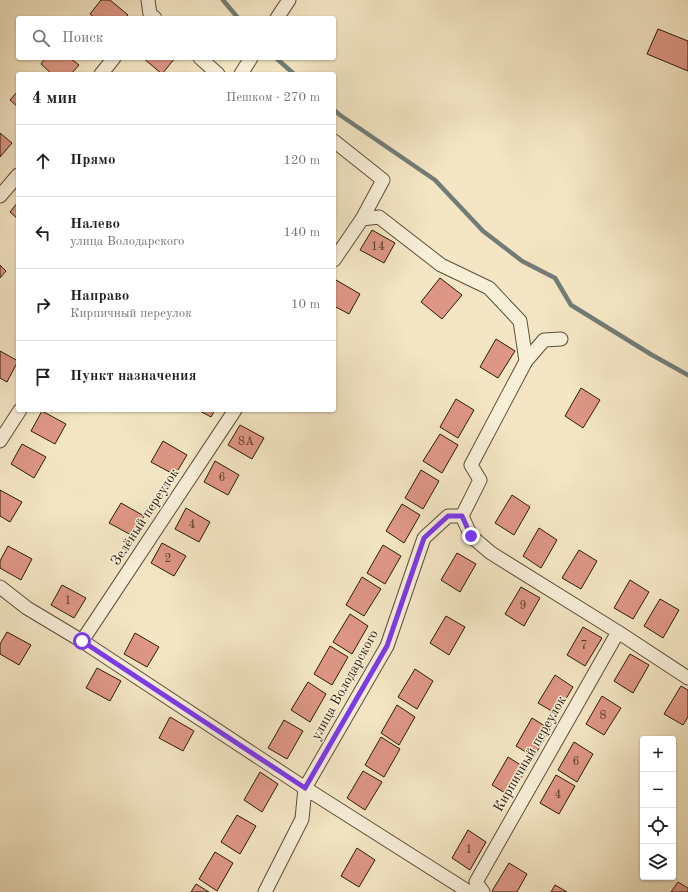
<!DOCTYPE html>
<html lang="ru">
<meta charset="utf-8">
<style>
body{margin:0;font-family:"Old Standard TT",serif;background:#f6f6f6;color:#202124}
.controls{position:absolute;right:12px;bottom:12px;display:grid;overflow:hidden;border-radius:4px;box-shadow:0 1px 3px #0004}
.controls button{width:36px;height:36px;display:grid;place-items:center;padding:0;border:0;border-bottom:1px solid #e0e0e0;background:#fff;color:#202124;font:20px sans-serif}
.stop{position:absolute;width:12px;height:12px;margin:-9px;border:3px solid #7c3aed;border-radius:50%;background:#fff}
.stop.end{background:#7c3aed;border-color:#fff;box-shadow:0 1px 4px #0008}
.list{margin:0;padding:0;list-style:none}
h2{display:flex;justify-content:space-between;align-items:center;height:52px;margin:0;padding:0 16px;font-size:17px}
h2 small{font-size:13px;font-weight:400;color:#757577}
.list li{display:grid;grid-template-columns:26px 1fr auto;gap:12px;align-items:center;box-sizing:border-box;height:72px;padding:0 16px;border-top:1px solid #e0e0e0}
.list b{display:block;font-size:15px;white-space:nowrap}
.list p{margin:0;font-size:13px;white-space:nowrap;color:#757577}
.list em{font-size:13px;font-style:normal;color:#757577}
.icon{flex:none;width:22px;height:22px;fill:none;stroke:currentColor;stroke-width:2;stroke-linecap:round;stroke-linejoin:round}
.map{position:relative;flex:none;width:688px;height:892px;overflow:hidden}
.search{position:absolute;background:#fff;box-shadow:0 1px 3px #0004;left:16px;top:16px;width:320px;height:44px;display:flex;align-items:center;gap:10px;box-sizing:border-box;padding:0 14px;border-radius:4px;color:#757577;font-size:15px}
.panel{position:absolute;background:#fff;box-shadow:0 1px 3px #0004;left:16px;top:72px;width:320px;height:340px;border-radius:4px}
.map>svg:first-child{display:block}
.lines{fill:none;stroke-linecap:round;stroke-linejoin:round}
.stream{stroke:#727c76;stroke-width:4.5}
.building{fill:#de9785;stroke:#2b1c08}
.minor-casing{stroke:#5d4e37;stroke-width:15}
.minor{stroke:#f8efd9;stroke-width:13}
.route{stroke:#7c3aed;stroke-width:5}
.labels{text-anchor:middle;dominant-baseline:central;stroke-width:3;stroke-linejoin:round;paint-order:stroke}
.number-label{font-size:12px;fill:#583b27}
.street-label{font-size:14px;fill:#2b1c08;stroke:#f8efd9}
</style>
<div class="map">
<svg width="688" height="892" viewBox="0 0 688 892">
<rect width="100%" height="100%" fill="#f4e6c4"/>
<filter id="stains"><feTurbulence type="fractalNoise" baseFrequency=".005" numOctaves="4"/><feColorMatrix values="0 0 0 0 .2 0 0 0 0 .09 0 0 0 0 .02 0 0 0 .5 -.17"/></filter>
<radialGradient id="worn" r=".72"><stop offset=".6" stop-color="#630" stop-opacity="0"/><stop offset="1" stop-color="#630" stop-opacity=".3"/></radialGradient>
<g class="lines">
<path class="stream" d="M 223,0 L 238,18
M 276,58 L 294,74
M 334,110 L 340,115 L 435,180 L 483,231 L 522,261 L 555,278 L 571,305 L 652,355 L 688,375"/>
</g>
<path class="building" d="M 101,0 L 110,0 L 128,15 L 125,18 L 95,18 L 90,14 Z
M 658,29 L 688,41 L 688,71 L 647,54 Z
M 45,58 L 70,58 L 79,65 L 71,74 L 52,74 L 41,64 Z
M 143,58 L 175,58 L 162,74 Z
M 18,91 L 18,107 L 10,100 Z
M 0,133 L 12,143 L 0,157 Z
M 18,202 L 18,219 L 10,212 Z
M 372,230 L 395,243 L 384,263 L 360,250 Z
M 0,265 L 6,271 L 0,278 Z
M 440,278 L 462,295 L 442,319 L 421,302 Z
M 336,280 L 360,294 L 349,314 L 334,306 L 334,284 Z
M 496,339 L 515,351 L 498,378 L 480,367 Z
M 0,351 L 18,361 L 7,382 L 0,378 Z
M 581,388 L 600,400 L 583,428 L 565,416 Z
M 456,399 L 474,410 L 458,438 L 440,427 Z
M 198,410 L 215,410 L 211,417 Z
M 42,411 L 66,424 L 55,444 L 31,431 Z
M 240,425 L 264,438 L 252,459 L 228,445 Z
M 440,434 L 458,445 L 442,473 L 423,461 Z
M 163,441 L 187,455 L 175,475 L 151,462 Z
M 22,444 L 46,457 L 34,478 L 11,464 Z
M 215,461 L 239,475 L 228,495 L 204,482 Z
M 421,470 L 439,481 L 423,509 L 405,498 Z
M 0,490 L 22,502 L 10,522 L 0,516 Z
M 512,495 L 530,507 L 514,535 L 495,523 Z
M 121,503 L 144,516 L 133,536 L 109,523 Z
M 402,504 L 420,515 L 404,543 L 386,531 Z
M 186,508 L 210,522 L 199,542 L 175,529 Z
M 539,528 L 557,540 L 541,568 L 523,556 Z
M 162,543 L 186,556 L 174,576 L 151,563 Z
M 383,545 L 401,556 L 385,584 L 367,573 Z
M 8,546 L 32,559 L 21,580 L 0,568 L 0,561 Z
M 579,550 L 597,561 L 581,589 L 562,578 Z
M 457,553 L 476,564 L 460,592 L 441,580 Z
M 362,577 L 381,589 L 364,616 L 346,605 Z
M 630,580 L 649,592 L 633,619 L 614,608 Z
M 62,585 L 86,598 L 74,618 L 51,605 Z
M 521,587 L 540,598 L 524,626 L 505,614 Z
M 660,599 L 679,610 L 663,638 L 644,626 Z
M 350,614 L 368,626 L 352,654 L 333,642 Z
M 446,616 L 465,627 L 449,655 L 430,643 Z
M 583,627 L 602,638 L 585,666 L 567,655 Z
M 7,632 L 31,645 L 19,665 L 0,654 L 0,644 Z
M 135,633 L 159,647 L 147,667 L 124,654 Z
M 330,646 L 348,657 L 332,685 L 314,674 Z
M 630,654 L 649,665 L 633,693 L 614,681 Z
M 97,668 L 121,681 L 110,701 L 86,688 Z
M 415,669 L 433,681 L 417,709 L 398,697 Z
M 555,675 L 573,687 L 557,714 L 538,703 Z
M 308,682 L 326,694 L 310,722 L 291,710 Z
M 681,686 L 688,690 L 688,717 L 683,725 L 664,714 Z
M 602,696 L 621,708 L 604,735 L 586,724 Z
M 397,705 L 415,717 L 399,745 L 381,733 Z
M 170,717 L 194,731 L 183,751 L 159,738 Z
M 532,718 L 550,729 L 534,757 L 516,746 Z
M 284,720 L 303,731 L 287,759 L 268,748 Z
M 381,737 L 400,749 L 384,777 L 365,765 Z
M 574,742 L 593,754 L 577,782 L 558,770 Z
M 508,757 L 527,769 L 510,796 L 492,785 Z
M 363,771 L 382,782 L 365,810 L 347,798 Z
M 260,772 L 278,784 L 262,812 L 244,800 Z
M 556,775 L 575,786 L 559,814 L 540,803 Z
M 237,815 L 256,826 L 240,854 L 221,842 Z
M 468,830 L 486,842 L 470,870 L 452,858 Z
M 357,848 L 375,860 L 359,887 L 341,876 Z
M 215,852 L 233,863 L 217,891 L 199,879 Z
M 509,863 L 527,874 L 517,892 L 494,892 L 492,891 Z
M 678,882 L 688,888 L 688,892 L 671,892 Z
M 196,884 L 209,892 L 191,892 Z
M 555,885 L 567,892 L 551,892 Z"/>
<g class="lines">
<defs>
<path id="minor" d="M 148,0 L 150,14 L 155,18
M 277,18 L 289,0
M 200,58 L 218,74
M 101,74 L 114,58
M 241,74 L 251,58
M 334,141 L 383,180 L 362,219 L 379,217 L 441,265 L 489,288 L 520,321 L 526,361 L 544,340 L 561,339
M 0,196 L 18,175
M 334,260 L 362,219
M 0,441 L 20,410
M 462,516 L 471,536 L 491,553 L 618,632 L 688,678
M 0,587 L 27,608 L 82,641 L 305,788 L 469,892
M 82,641 L 235,410
M 265,892 L 302,819 L 305,788 L 387,646 L 424,538 L 448,516 L 462,516 L 480,480 L 471,465 L 526,361
M 483,892 L 476,882 L 618,632"/>
</defs>
<use href="#minor" class="minor-casing"/>
<use href="#minor" class="minor"/>
</g>
<g class="lines">
<path class="route" d="M 82,641 L 305,788 L 387,646 L 424,538 L 448,516 L 462,516 L 471,536"/>
</g>
<g class="labels">
<g class="number-label">
<text x="378" y="247">14</text>
<text x="246" y="442">8А</text>
<text x="222" y="478">6</text>
<text x="192" y="525">4</text>
<text x="168" y="559">2</text>
<text x="68" y="601">1</text>
<text x="523" y="606">9</text>
<text x="584" y="646">7</text>
<text x="603" y="716">8</text>
<text x="576" y="762">6</text>
<text x="558" y="795">4</text>
<text x="469" y="850">1</text>
</g>
<g class="street-label">
<text transform="translate(145 517) rotate(-57)">Зелёный переулок</text>
<text transform="translate(345 685) rotate(-61)">улица Володарского</text>
<text transform="translate(530 754) rotate(-60)">Кирпичный переулок</text>
</g>
</g>
<rect width="100%" height="100%" filter="url(#stains)"/>
<rect width="100%" height="100%" fill="url(#worn)"/>
</svg>
<div class="controls">
<button>+</button>
<button>−</button>
<button><svg class="icon" aria-label="locate" viewBox="0 0 24 24"><circle cx="12" cy="12" r="6"/><path d="M12 2v4M12 18v4M2 12h4M18 12h4"/></svg></button>
<button><svg class="icon" aria-label="layers" viewBox="0 0 24 24"><path d="M12 4l9 5-9 5-9-5zM3 14l9 5 9-5"/></svg></button>
</div>
<div class="stop" style="left:82px;top:641px"></div>
<div class="stop end" style="left:471px;top:536px"></div>
<div class="search"><svg class="icon" aria-label="search" viewBox="0 0 24 24"><circle cx="10" cy="10" r="6"/><path d="M15 15l6 6"/></svg>Поиск</div>
<section class="panel">
<h2>4 мин<small>Пешком · 270 m</small></h2>
<ul class="list">
<li><svg class="icon" aria-label="ahead" viewBox="0 0 24 24"><path d="M12 20V5M6 11l6-6 6 6"/></svg><div><b>Прямо</b></div><em>120 m</em></li>
<li><svg class="icon" aria-label="left" viewBox="0 0 24 24"><path d="M17 20v-9H6M10 6l-5 5 5 5"/></svg><div><b>Налево</b><p>улица Володарского</p></div><em>140 m</em></li>
<li><svg class="icon" aria-label="right" viewBox="0 0 24 24"><path d="M7 20v-9h11M14 6l5 5-5 5"/></svg><div><b>Направо</b><p>Кирпичный переулок</p></div><em>10 m</em></li>
<li><svg class="icon" aria-label="arrive" viewBox="0 0 24 24"><path d="M6 21V4h12l-3 4 3 4H6"/></svg><div><b>Пункт назначения</b></div></li>
</ul>
</section>
</div>
